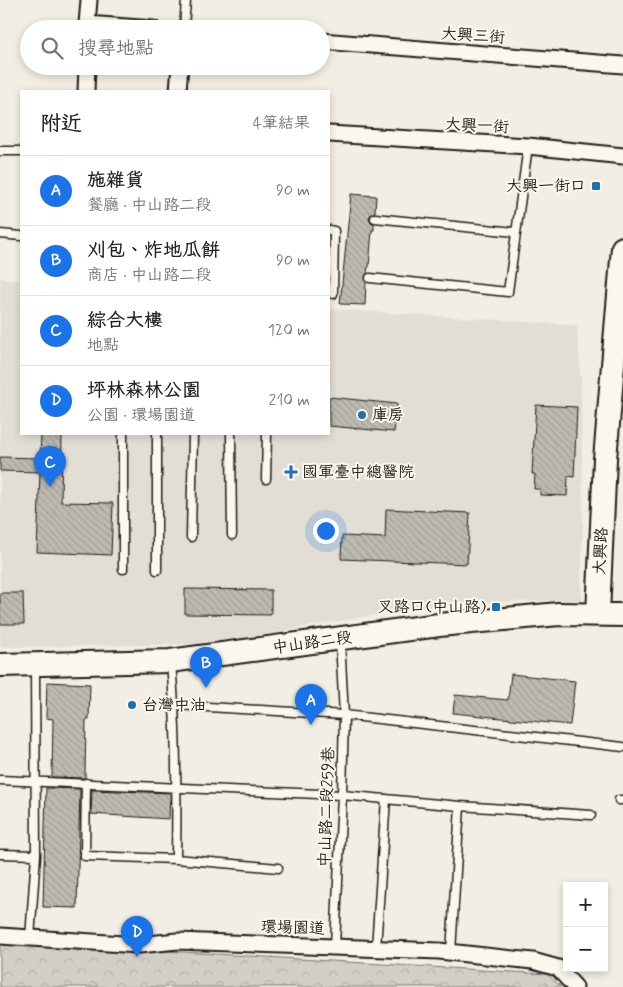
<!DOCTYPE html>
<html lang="zh-TW">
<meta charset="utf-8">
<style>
body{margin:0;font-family:Mynerve,"LXGW WenKai TC",sans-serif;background:#f2f2f2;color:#222}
.controls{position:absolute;right:15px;bottom:15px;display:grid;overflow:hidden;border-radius:0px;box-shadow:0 2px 8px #0003}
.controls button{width:45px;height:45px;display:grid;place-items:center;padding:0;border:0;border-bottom:1px solid #e0e0e0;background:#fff;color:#222;font:25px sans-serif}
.you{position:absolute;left:325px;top:530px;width:18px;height:18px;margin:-12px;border:4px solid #fff;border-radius:50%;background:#1a73e8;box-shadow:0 0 0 8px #1a73e833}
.badge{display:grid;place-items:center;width:32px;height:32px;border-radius:50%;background:#1a73e8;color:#fff;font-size:16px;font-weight:700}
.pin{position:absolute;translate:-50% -41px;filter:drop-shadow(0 1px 2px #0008)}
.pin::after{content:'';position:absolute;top:26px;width:18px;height:15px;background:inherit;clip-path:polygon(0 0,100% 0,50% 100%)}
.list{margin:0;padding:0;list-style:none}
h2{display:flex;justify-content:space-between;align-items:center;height:65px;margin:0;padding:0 20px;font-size:21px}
h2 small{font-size:16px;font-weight:400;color:#767676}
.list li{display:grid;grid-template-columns:32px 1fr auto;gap:15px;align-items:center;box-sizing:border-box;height:70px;padding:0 20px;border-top:1px solid #e0e0e0}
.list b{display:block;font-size:19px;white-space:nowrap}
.list p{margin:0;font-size:16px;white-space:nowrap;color:#767676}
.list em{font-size:16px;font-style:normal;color:#767676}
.icon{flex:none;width:28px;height:28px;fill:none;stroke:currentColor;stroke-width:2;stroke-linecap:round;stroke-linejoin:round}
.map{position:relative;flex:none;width:623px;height:987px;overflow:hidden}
.search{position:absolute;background:#fff;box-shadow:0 2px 8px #0003;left:20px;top:20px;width:310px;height:55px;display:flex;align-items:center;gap:12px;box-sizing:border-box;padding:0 18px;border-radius:28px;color:#767676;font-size:19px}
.panel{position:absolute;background:#fff;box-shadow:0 2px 8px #0003;left:20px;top:90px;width:310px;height:345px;border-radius:0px}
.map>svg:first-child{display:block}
.built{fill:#e2ded5}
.park{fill:url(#park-crowns);stroke:#777671}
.building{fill:url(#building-back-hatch);stroke:#1c1c1c}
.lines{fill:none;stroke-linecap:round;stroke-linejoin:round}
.lane-casing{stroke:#1c1c1c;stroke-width:11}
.street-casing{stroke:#1c1c1c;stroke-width:19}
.secondary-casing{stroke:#1c1c1c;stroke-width:26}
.lane{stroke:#fbf7ec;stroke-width:8}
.street{stroke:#fbf7ec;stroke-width:15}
.secondary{stroke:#fbf7ec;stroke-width:22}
.poi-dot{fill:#1f6fb2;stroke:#fbf7ec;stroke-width:2}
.labels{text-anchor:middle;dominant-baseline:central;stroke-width:4;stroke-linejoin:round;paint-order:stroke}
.street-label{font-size:16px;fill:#1c1c1c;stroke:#fbf7ec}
.poi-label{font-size:16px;fill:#1c1c1c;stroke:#fbf7ec;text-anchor:start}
</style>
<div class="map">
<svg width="623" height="987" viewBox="0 0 623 987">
<defs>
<pattern id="park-crowns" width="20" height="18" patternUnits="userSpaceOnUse" patternTransform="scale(1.25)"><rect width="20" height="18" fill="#d2cfc6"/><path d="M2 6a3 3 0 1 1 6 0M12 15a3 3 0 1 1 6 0" fill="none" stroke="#b4b1aa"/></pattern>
<pattern id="building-back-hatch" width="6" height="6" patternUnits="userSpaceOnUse" patternTransform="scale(1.25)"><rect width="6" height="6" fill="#bdbab1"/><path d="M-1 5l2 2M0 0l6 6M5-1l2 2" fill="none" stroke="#a29f98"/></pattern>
</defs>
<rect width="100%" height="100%" fill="#f2eee4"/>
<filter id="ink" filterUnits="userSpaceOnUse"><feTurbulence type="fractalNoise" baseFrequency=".02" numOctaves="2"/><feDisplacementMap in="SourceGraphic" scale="10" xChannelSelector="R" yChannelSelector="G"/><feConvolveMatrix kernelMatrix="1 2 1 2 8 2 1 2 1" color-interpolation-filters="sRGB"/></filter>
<g filter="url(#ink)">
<path class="built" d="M 0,278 L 21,281 L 21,434 L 329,434 L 329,309 L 577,325 L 581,381 L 583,511 L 581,600 L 501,602 L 409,609 L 210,644 L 0,647 Z"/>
<path class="park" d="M 0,941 L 547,974 L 561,987 L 0,987 Z"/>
<path class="building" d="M 351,194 L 376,196 L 375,212 L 371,214 L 369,218 L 371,222 L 374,224 L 374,230 L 372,230 L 369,267 L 368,267 L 367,273 L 365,277 L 366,282 L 365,305 L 340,304 Z
M 329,397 L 397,404 L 394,432 L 329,426 Z
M 536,405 L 577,407 L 574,477 L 568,476 L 567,496 L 540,495 L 540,489 L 534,489 L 535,474 L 532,474 Z
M 41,434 L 62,434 L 61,502 L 113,503 L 111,555 L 37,552 L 40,472 L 0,471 L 0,457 L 40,458 Z
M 386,509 L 470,513 L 467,564 L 341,559 L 342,536 L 385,538 Z
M 185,589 L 271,590 L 271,615 L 185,614 Z
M 0,593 L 23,593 L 24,624 L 0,624 Z
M 511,674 L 575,681 L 570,725 L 453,713 L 455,695 L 508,700 Z
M 47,682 L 90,684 L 89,720 L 86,720 L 85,778 L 52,777 L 53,719 L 46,718 Z
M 46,788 L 80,789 L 77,908 L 43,907 Z
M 92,790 L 170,793 L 169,819 L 91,814 Z"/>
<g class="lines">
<defs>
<path id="lane" d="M 184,29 L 186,0
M 0,151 L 21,151
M 375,218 L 515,232
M 329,230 L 334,231 L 333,294
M 0,234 L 21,236
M 370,278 L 508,292 L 528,146
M 157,434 L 157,570
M 231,434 L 232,535
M 266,479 L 267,434
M 191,537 L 193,434
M 123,569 L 123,434
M 171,664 C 177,729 177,794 176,859
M 175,705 L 344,715 L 623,747
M 0,780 L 342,795 L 460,806 L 591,815
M 86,783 L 85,856 L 176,859 L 278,868
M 619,800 L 623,800
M 0,854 L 36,855
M 30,938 L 36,855 L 35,667
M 335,946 L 342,795 L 344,715 L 340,641
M 376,948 L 386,799
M 451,952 L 460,806"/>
<path id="street" d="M 89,0 L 87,24 L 153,29
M 321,41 L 623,65
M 86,91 L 87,67
M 178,91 L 180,66
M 329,134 L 528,146 L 623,156
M 0,936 L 139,945 L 177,941 L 439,951 L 533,961 L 558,968 L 575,987"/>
<path id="secondary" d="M 598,614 L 605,459 L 623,248
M 0,665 L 170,661 L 439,625 L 559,614 L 623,615"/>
</defs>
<use href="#lane" class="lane-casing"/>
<use href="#street" class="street-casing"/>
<use href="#secondary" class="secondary-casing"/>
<use href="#lane" class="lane"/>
<use href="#street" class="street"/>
<use href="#secondary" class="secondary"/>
</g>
</g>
<g class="poi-dot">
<rect x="591" y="181" width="10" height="10" rx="2.5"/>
<circle cx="362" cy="415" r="5"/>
<path d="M288.5 464.5h5v5h5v5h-5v5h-5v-5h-5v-5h5z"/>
<rect x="491" y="602" width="10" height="10" rx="2.5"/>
<circle cx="132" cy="705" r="5"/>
</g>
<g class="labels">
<g class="street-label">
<text transform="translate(473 36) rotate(4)">大興三街</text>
<text transform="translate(477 126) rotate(3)">大興一街</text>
<text transform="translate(601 551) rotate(-87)">大興路</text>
<text transform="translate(312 643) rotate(-8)">中山路二段</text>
<text transform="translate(327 807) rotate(-88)">中山路二段259巷</text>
<text transform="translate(293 928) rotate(2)">環場園道</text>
</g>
<g class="poi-label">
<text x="586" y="186" text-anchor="end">大興一街口</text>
<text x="372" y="415">庫房</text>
<text x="302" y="472">國軍臺中總醫院</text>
<text x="486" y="607" text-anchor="end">叉路口(中山路)</text>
<text x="142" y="705">台灣中油</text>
</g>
</g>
</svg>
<div class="controls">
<button>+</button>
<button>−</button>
</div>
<div class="you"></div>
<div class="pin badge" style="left:311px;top:725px">A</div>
<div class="pin badge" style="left:206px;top:688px">B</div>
<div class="pin badge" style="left:50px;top:487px">C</div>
<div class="pin badge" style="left:137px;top:957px">D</div>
<div class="search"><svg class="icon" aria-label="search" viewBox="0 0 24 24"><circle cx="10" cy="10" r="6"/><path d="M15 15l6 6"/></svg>搜尋地點</div>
<section class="panel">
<h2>附近<small>4筆結果</small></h2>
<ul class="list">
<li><span class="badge">A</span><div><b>施雜貨</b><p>餐廳 · 中山路二段</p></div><em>90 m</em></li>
<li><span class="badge">B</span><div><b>刈包、炸地瓜餅</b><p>商店 · 中山路二段</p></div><em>90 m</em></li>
<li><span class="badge">C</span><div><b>綜合大樓</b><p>地點</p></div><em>120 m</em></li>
<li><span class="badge">D</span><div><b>坪林森林公園</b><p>公園 · 環場園道</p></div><em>210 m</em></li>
</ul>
</section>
</div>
